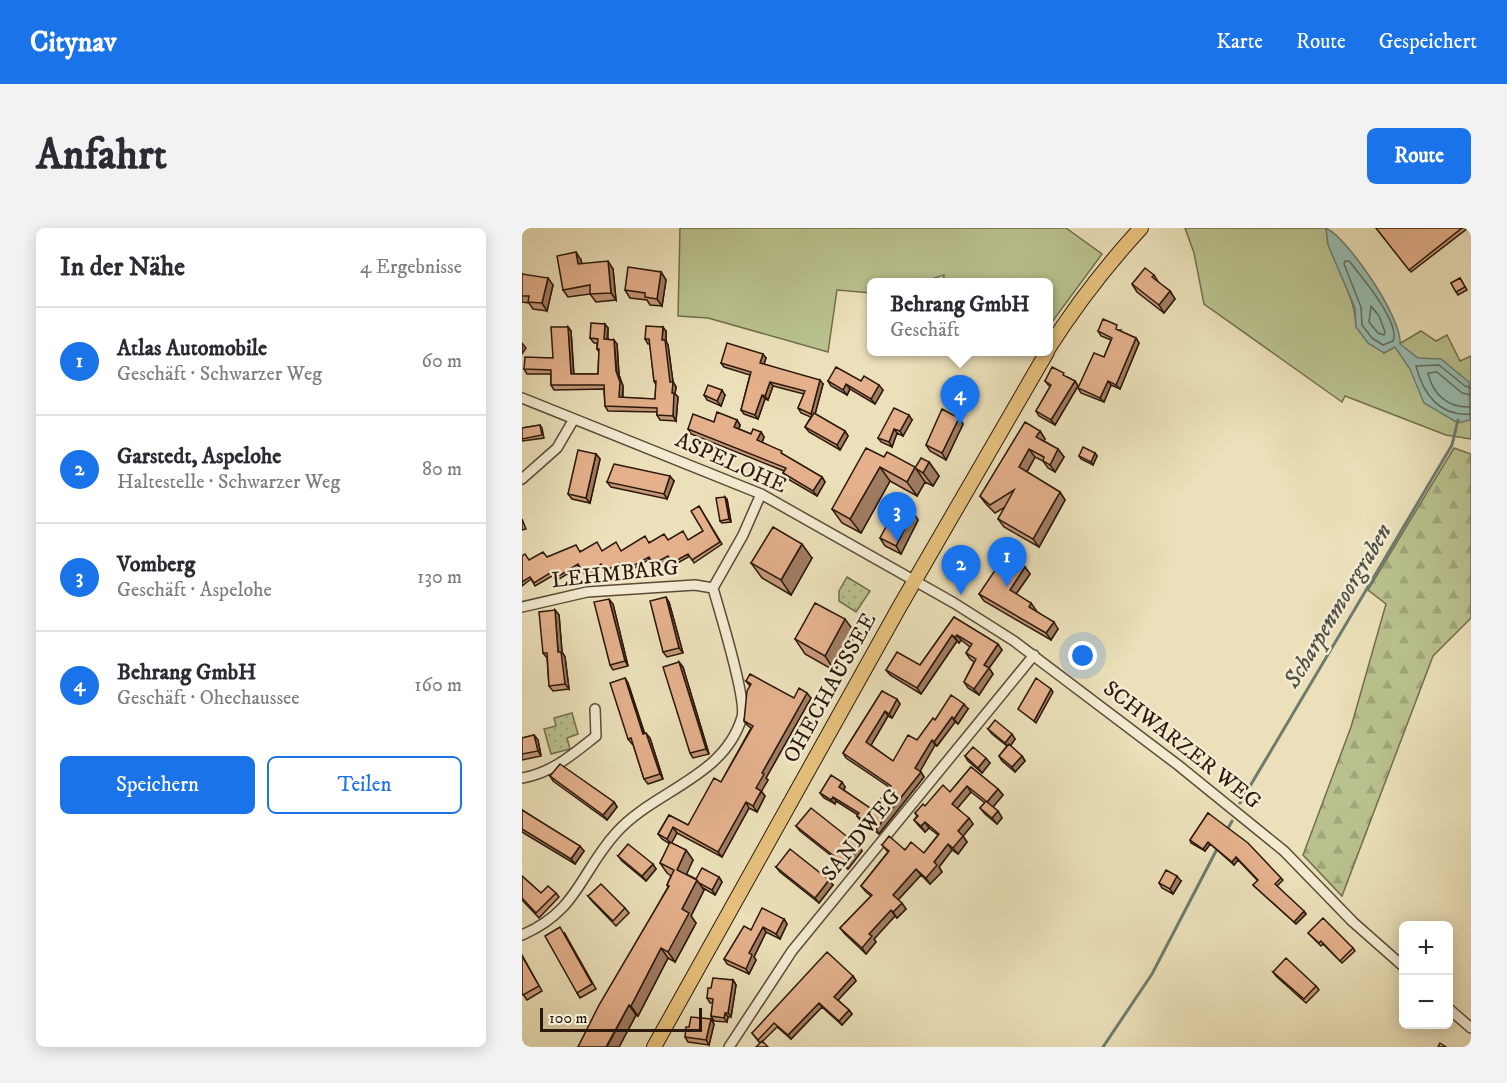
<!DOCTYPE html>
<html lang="de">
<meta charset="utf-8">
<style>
body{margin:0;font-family:"IM FELL DW Pica",serif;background:#f2f2f3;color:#2b2b33}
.controls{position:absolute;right:18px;bottom:18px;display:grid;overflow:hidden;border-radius:9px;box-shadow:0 3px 15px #0003}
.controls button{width:54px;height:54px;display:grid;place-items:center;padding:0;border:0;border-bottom:2px solid #e1e1e2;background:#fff;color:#2b2b33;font:30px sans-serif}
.scale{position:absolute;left:18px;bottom:15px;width:162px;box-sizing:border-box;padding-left:6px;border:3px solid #2c190c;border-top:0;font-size:16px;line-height:21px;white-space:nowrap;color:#2c190c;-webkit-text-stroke:4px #f2ebd2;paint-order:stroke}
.you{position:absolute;left:561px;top:428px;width:21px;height:21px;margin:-15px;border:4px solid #fff;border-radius:50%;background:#1a73e8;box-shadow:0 0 0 9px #1a73e833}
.badge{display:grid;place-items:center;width:39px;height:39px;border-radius:50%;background:#1a73e8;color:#fff;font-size:20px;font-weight:700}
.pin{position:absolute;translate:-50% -50px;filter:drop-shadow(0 2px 3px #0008)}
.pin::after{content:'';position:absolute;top:32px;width:21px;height:18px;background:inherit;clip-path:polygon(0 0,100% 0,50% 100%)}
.popup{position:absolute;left:345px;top:50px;width:186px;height:78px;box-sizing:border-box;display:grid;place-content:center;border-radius:9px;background:#fff;filter:drop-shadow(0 2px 4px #0005);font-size:20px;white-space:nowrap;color:#7c7c81}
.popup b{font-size:22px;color:#2b2b33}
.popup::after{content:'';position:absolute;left:50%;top:100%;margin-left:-12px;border:12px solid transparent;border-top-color:#fff}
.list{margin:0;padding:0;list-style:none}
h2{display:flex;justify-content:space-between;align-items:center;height:78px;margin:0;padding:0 24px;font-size:26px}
h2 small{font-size:20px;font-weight:400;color:#7c7c81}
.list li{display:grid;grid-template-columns:39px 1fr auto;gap:18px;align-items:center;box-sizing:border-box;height:108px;padding:0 24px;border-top:2px solid #e1e1e2}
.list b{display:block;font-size:22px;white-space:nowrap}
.list p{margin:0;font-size:20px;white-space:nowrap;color:#7c7c81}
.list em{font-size:20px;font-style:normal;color:#7c7c81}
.actions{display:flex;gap:12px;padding:18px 24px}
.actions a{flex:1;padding:14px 0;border:2px solid #1a73e8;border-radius:9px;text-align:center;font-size:21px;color:#1a73e8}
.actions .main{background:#1a73e8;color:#fff}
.map{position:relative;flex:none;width:949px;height:819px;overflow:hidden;border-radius:9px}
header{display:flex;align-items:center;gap:36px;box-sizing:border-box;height:84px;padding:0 30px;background:#1a73e8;color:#fff}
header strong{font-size:28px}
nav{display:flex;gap:33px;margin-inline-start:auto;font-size:21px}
.intro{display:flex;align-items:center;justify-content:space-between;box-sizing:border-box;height:144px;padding:0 36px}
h1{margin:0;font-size:42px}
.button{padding:15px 27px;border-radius:9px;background:#1a73e8;color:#fff;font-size:21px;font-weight:700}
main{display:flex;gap:36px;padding:0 36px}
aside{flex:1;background:#fff;border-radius:9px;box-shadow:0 3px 15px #0003}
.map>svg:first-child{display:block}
.green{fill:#b9c28e;stroke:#726e4d;stroke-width:1.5}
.forest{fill:url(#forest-firs);stroke:#726e4d;stroke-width:1.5}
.park{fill:url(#park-dots);stroke:#726e4d;stroke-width:1.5}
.water{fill:#98bdb1;stroke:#6d7b6f;stroke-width:1.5}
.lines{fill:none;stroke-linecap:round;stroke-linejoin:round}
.shore{stroke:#626b5e;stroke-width:1.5}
.stream{stroke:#6d7b6f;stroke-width:3}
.street-casing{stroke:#5c4b37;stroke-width:12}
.primary-casing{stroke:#2c190c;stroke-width:16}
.street{stroke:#f2ebd2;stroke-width:9}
.primary{stroke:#e6c07c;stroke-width:14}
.wall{fill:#c49878;stroke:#2c190c;stroke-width:1.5}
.shaded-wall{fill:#a07c62;stroke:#2c190c;stroke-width:1.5}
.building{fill:#e4b18c;stroke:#2c190c;stroke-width:1.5}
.labels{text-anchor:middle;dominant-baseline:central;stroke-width:5;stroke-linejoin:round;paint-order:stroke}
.street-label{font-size:22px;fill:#2c190c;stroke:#f2ebd2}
.water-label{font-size:24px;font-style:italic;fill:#525246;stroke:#f2ebd2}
</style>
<header>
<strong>Citynav</strong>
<nav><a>Karte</a><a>Route</a><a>Gespeichert</a></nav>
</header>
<div class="intro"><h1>Anfahrt</h1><a class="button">Route</a></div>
<main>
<aside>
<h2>In der Nähe<small>4 Ergebnisse</small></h2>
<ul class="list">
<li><span class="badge">1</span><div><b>Atlas Automobile</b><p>Geschäft · Schwarzer Weg</p></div><em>60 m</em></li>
<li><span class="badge">2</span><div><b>Garstedt, Aspelohe</b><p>Haltestelle · Schwarzer Weg</p></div><em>80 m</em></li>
<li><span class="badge">3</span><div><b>Vomberg</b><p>Geschäft · Aspelohe</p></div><em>130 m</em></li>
<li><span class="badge">4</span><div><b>Behrang GmbH</b><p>Geschäft · Ohechaussee</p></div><em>160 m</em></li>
</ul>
<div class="actions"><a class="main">Speichern</a><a>Teilen</a></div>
</aside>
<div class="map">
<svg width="949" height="819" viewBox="0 0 949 819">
<defs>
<pattern id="forest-firs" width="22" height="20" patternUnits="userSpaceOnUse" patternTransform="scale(1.5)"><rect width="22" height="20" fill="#b9c28e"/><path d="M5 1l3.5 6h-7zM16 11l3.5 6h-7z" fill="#9fa679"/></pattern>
<pattern id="park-dots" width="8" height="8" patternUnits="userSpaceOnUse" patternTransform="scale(1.5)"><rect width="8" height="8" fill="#b9c28e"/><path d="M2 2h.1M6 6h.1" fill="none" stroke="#9fa679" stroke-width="1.8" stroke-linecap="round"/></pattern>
</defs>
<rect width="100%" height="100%" fill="#ebe0b9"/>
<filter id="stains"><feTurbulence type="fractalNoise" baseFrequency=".00333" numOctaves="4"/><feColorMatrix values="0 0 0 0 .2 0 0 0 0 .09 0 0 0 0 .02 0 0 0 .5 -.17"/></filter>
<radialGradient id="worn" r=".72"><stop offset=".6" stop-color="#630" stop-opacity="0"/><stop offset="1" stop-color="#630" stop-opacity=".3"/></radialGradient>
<path class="green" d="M 158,0 L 544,0 L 580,26 L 527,98 L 526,55 L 421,54 L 422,47 L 400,54 L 350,55 L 349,65 L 315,62 L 306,124 L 186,90 L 156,88 Z
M 663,0 L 804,0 C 809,35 833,63 834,99 L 862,125 L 899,103 L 914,113 L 925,107 L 938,133 L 949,128 L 949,211 L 924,207 L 823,168 L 820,174 L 682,76 L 672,25 Z"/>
<path class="forest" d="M 932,220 L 949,226 L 949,390 L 911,428 L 820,668 L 781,627 L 829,499 L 864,376 L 846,362 Z"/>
<path class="park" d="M 325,349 L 348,363 L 334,384 L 317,373 L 317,363 Z
M 50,485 L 56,506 L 45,510 L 48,521 L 29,526 L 22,501 L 34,498 L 32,490 Z"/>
<path class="water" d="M 804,0 C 825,9 881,91 878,116 L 896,130 L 919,131 L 947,154 L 948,192 L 936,195 L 902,175 L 888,141 L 873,119 L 862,125 L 846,115 L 834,99 L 833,80 L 806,17 Z"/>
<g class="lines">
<path class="shore" d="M 823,33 L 827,33 C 839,48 879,95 871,113 L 861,117 L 850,110 L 840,97 L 839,79 L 822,36 Z
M 849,78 L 857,88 L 863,104 L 862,107 L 856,105 L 847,94 Z
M 949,160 L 943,158 L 917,137 L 894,138 C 901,166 918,189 949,186
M 949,167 L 940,165 L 915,144 L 906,145 C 911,167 926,180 949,179"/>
<path class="stream" d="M 718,575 L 930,217 L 936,192
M 704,604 L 710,593
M 581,819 L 630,746 L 695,621"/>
<defs>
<path id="street" d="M 0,170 L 239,266 L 432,375 L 492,413 L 656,537 L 762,623 L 831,694 L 882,739
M 0,251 L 35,220 L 52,191
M 0,379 L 65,364 L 173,357 L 191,360
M 0,550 C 30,545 51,526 74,508 L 73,481
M 0,707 C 56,683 58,645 94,605 C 132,562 202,550 220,489 C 225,471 197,382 191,360 L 221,307 L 239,266
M 926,780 L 949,800
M 207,819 L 270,723 L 512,427"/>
<path id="primary" d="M 526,121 C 554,77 584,38 619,0
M 132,819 L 378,378 L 525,124"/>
</defs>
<use href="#street" class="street-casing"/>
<use href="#primary" class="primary-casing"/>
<use href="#street" class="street"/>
<use href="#primary" class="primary"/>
</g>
<path class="wall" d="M 854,0 L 946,0 L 889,44 Z
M 59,32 L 60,36 L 91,41 L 94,72 L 74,74 L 68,66 L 46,69 L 41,62 Z
M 139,44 L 144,52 L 140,78 L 128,77 L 125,72 L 108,70 L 103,62 Z
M 0,46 L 31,57 L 25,83 L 11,81 L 7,75 L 0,74 Z
M 632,47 L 637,55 L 648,63 L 653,71 L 642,85 L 615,64 L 610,56 Z
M 938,50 L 945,62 L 936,67 L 929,55 Z
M 46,99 L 49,103 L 52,146 L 76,146 L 77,124 L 75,121 L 75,115 L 72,115 L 68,110 L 86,100 L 86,111 L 95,116 L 97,147 L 101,158 L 101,170 L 133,171 L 134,157 L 132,153 L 128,116 L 126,116 L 123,111 L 144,103 L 144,113 L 146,117 L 151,154 L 154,159 L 153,166 L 156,169 L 154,193 L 138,192 L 135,187 L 135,184 L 86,183 L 83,178 L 82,161 L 32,162 L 29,157 L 29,146 L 5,146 L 2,141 L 31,130 Z
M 599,102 L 598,103 L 614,110 L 617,115 L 598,161 L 589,157 L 582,174 L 559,165 L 556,160 L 582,129 L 589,112 L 579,108 L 576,103 Z
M 244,130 L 242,136 L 301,156 L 293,186 L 323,203 L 326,208 L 318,222 L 287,204 L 283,199 L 289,189 L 279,185 L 276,180 L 282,166 L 251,158 L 246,172 L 243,171 L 236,191 L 222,186 L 219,182 L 228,147 L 202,139 L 199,135 Z
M 545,149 L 553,153 L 556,158 L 533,197 L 517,188 L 514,183 L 528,159 L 523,153 Z
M 306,153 L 339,153 L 361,162 L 353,176 L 328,161 L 325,167 L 309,158 Z
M 423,160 L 450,166 L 445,176 L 430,170 Z
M 182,167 L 203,167 L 199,178 L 185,172 Z
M 437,190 L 441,196 L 424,232 L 408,223 L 404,217 Z
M 215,192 L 218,197 L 217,201 L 229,206 L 239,204 L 242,209 L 240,214 L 300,249 L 303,254 L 295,268 L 264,250 L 261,245 L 262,243 L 169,206 L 166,201 L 192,194 Z
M 390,192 L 381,208 L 375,205 L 370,219 L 359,214 L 356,210 Z
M 18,197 L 20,200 L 22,210 L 0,213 L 0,200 Z
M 518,203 L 523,211 L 522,213 L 536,221 L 542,229 L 533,244 L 526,240 L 521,233 L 513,229 L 505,244 L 538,264 L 543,272 L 517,319 L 482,299 L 476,291 L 483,279 L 473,285 L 464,276 L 458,268 Z
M 573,225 L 575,228 L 571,237 L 559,231 L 557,228 Z
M 74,226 L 78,231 L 68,275 L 50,271 L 46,266 Z
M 362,229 L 393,240 L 407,234 L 417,248 L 411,258 L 403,254 L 395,268 L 368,253 L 339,305 L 320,295 L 310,281 Z
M 152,253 L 145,271 L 89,259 L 85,254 Z
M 205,271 L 209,294 L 200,295 L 198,293 Z
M 177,278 L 200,316 L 172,335 L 168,328 L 152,337 L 148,331 L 133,339 L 128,331 L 104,345 L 99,337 L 84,346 L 80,339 L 64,348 L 58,338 L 34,353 L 30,348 L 13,358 L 9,351 L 0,358 L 0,328 L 7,332 L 58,323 L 99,323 L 127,314 L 146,312 L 167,312 L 181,303 Z
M 391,284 L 396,292 L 379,326 L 363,318 L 358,310 L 370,297 Z
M 0,291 L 4,301 L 0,302 Z
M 290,330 L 269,367 L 240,350 L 229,335 Z
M 503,339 L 508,346 L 494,366 L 536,401 L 529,412 L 462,373 L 457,366 Z
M 147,374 L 161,425 L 145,429 L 141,424 Z
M 91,376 L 106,438 L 91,442 L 88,437 Z
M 33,382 L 37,387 L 40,424 L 43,429 L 47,461 L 31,463 L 27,458 L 25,430 L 21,425 Z
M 432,389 L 480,422 L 467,440 L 471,446 L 457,467 L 446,460 L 442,454 L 452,434 L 448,431 L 444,425 L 448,419 L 439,412 L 437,415 L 435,413 L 399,466 L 368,447 L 364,442 L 398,437 Z
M 334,406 L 313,443 L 283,426 L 273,411 Z
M 157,434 L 161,439 L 187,526 L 171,530 L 168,525 Z
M 103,450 L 106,455 L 123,506 L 128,510 L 141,551 L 126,556 L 122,551 L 111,516 L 110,516 L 106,511 Z
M 224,453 L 272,470 L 289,470 L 244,550 L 246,552 L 239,563 L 243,568 L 235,584 L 227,580 L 200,629 L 155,605 L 149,615 L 164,622 L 171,632 L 164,646 L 174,651 L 197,649 L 200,654 L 193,667 L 181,660 L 182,662 L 169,688 L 174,695 L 153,734 L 146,730 L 116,788 L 114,787 L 97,819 L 56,819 L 146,659 L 145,657 L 149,648 L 145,645 L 138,635 L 148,616 L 140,611 L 136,606 L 147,587 L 166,597 L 199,554 L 229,500 L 226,498 L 222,493 L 228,458 Z
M 360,463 L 378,476 L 370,490 L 366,488 L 349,517 L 371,533 L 395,512 L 413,492 L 446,481 L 436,496 L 433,494 L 415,518 L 413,517 L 398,543 L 402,549 L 357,606 L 338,592 L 335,588 L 336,587 L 314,573 L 313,576 L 302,570 L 298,565 L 323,559 L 322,562 L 351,582 L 367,559 L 324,530 L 321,525 Z
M 466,501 L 493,511 L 488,518 L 500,528 L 503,533 L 493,544 L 480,533 L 477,528 L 485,518 L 470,506 Z
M 12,507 L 16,512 L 19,528 L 0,532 L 0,510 Z
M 443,528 L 468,535 L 460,545 L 446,533 Z
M 449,539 L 476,561 L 481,567 L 471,579 L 476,583 L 480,590 L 475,596 L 463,586 L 458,580 L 463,575 L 449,564 L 435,580 L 451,596 L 441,608 L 445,614 L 436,626 L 430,622 L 417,639 L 420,644 L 408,656 L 399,647 L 376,672 L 384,681 L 375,690 L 373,688 L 352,711 L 354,714 L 344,726 L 323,706 L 318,700 L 349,668 L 344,664 L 339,658 L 366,624 L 360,617 L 402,625 L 416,607 L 407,600 L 403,604 L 397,598 L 392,592 L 395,588 L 393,585 L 403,578 L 428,564 Z
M 28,548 L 92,574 L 95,579 L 85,592 L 31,553 Z
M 0,582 L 62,623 L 53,636 L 0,604 Z
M 686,585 L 759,650 L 761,652 L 755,658 L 784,686 L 774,696 L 733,659 L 731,657 L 736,653 L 716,632 L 712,637 L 688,616 L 683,623 L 669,615 L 668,612 Z
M 274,598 L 337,618 L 340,623 L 326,641 L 278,603 Z
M 96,628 L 134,641 L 124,653 L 100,633 Z
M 254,639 L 311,657 L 297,675 L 258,644 Z
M 0,648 L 19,665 L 34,665 L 37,669 L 17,690 L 0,672 Z
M 659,653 L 651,666 L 640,660 L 637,655 Z
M 66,668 L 103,680 L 107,685 L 94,698 L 70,673 Z
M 262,691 L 265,696 L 258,711 L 244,704 L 232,729 L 234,732 L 227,746 L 205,736 L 202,731 L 229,702 Z
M 42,704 L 74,761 L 58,770 L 55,765 Z
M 786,705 L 831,720 L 833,723 L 820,735 L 801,716 L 799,718 Z
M 0,727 L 20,763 L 5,772 L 0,765 Z
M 751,744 L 794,758 L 797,762 L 784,775 L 754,748 Z
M 331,748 L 334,753 L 316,772 L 327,782 L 330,786 L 320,797 L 300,779 L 269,811 L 255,799 L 240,814 L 238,815 L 230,805 Z
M 211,752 L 214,757 L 209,789 L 206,789 L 205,794 L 192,793 L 189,788 L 191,775 L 188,775 L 185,770 L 189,760 Z
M 189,791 L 192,796 L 187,817 L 166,814 L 163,809 L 167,799 Z"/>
<path class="shaded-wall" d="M 54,24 L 59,32 L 61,44 L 56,36 Z
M 86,33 L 91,41 L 94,72 L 89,65 Z
M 139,44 L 144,52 L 140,78 L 135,71 Z
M 26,50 L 31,57 L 25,83 L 20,75 Z
M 648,63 L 653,71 L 642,85 L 637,77 Z
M 83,96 L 86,100 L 85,115 L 82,111 Z
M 46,99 L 49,103 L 52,151 L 49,146 Z
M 141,99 L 144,103 L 144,113 L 146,117 L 151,154 L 154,159 L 153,166 L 156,169 L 154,193 L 151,188 L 150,165 L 140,112 Z
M 614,110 L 617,115 L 598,161 L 594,157 Z
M 92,112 L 95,116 L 97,147 L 101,158 L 100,174 L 97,169 Z
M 0,115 L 4,120 L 0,126 Z
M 241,126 L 244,130 L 241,139 L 238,135 Z
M 298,152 L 301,156 L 292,190 L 289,186 Z
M 553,153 L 556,158 L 533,197 L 529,192 Z
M 586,153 L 589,157 L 582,174 L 578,170 Z
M 248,154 L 251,158 L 246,172 L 243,168 Z
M 324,156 L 328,161 L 325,167 L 321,162 Z
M 443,156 L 450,166 L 445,176 L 438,166 Z
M 357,157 L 361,162 L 353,176 L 349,171 Z
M 200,162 L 203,167 L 199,178 L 195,173 Z
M 240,167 L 243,171 L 236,191 L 233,187 Z
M 387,187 L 390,192 L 381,208 L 378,203 Z
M 437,190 L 441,196 L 424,232 L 420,225 Z
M 215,192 L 218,197 L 215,204 L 212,199 Z
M 372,201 L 375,205 L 370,219 L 367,214 Z
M 323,203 L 326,208 L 318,222 L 315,217 Z
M 518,203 L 523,211 L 520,217 L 514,209 Z
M 239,204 L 242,209 L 239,217 L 235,212 Z
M 507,221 L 513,229 L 503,247 L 497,239 Z
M 536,221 L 542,229 L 533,244 L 528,237 Z
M 573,225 L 575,228 L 571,237 L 569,234 Z
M 74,226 L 78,231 L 68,275 L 64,270 Z
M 407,234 L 417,248 L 411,258 L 401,245 Z
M 358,239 L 368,253 L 339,305 L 328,291 Z
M 393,239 L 403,254 L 395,268 L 385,254 Z
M 148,248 L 152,253 L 145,271 L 142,266 Z
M 300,249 L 303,254 L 295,268 L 291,263 Z
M 538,264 L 543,272 L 517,319 L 511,311 Z
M 203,269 L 205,271 L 209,294 L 207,291 Z
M 391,284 L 396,292 L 379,326 L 374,318 Z
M 280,316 L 290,330 L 269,367 L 259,352 Z
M 503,339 L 508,346 L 492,369 L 488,362 Z
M 144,369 L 147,374 L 161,425 L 157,420 Z
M 87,371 L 91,376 L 106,438 L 103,433 Z
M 509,375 L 514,382 L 512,386 L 507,379 Z
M 33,382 L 37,387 L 40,424 L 43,429 L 47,461 L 43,456 L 36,424 Z
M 323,391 L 334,406 L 313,443 L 303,428 Z
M 532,394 L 536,401 L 529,412 L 524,405 Z
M 430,407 L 435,413 L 399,466 L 395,460 Z
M 435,407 L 439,412 L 437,415 L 433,409 Z
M 476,416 L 480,422 L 467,440 L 471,446 L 457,467 L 452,461 L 462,437 Z
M 157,434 L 161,439 L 187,526 L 184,521 Z
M 103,450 L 106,455 L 124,511 L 121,506 Z
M 529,461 L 531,464 L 514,495 L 512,493 Z
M 285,465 L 289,470 L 244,550 L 246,552 L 238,566 L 234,560 L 240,545 Z
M 375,471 L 378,476 L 370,490 L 367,486 Z
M 442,476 L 446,481 L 436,496 L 432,491 Z
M 363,483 L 366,488 L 348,519 L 344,514 Z
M 430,489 L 433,494 L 415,518 L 412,514 Z
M 124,505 L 128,510 L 141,551 L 138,546 Z
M 490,506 L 493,511 L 487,520 L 483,515 Z
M 12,507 L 16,512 L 19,528 L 16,523 Z
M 410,512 L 413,517 L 397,545 L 393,540 Z
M 500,528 L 503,533 L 493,544 L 490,539 Z
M 464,530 L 468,535 L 460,545 L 456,540 Z
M 399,544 L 402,549 L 357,606 L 354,601 Z
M 320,554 L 323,559 L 320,564 L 317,559 Z
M 445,558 L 449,564 L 434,582 L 430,576 Z
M 476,561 L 481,567 L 470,580 L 465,574 Z
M 239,563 L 243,568 L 235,584 L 231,578 Z
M 311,569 L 314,573 L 313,576 L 309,572 Z
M 92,574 L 95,579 L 85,592 L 81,587 Z
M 224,574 L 227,580 L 200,629 L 196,624 Z
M 476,583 L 480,590 L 475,596 L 470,590 Z
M 447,590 L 451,596 L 441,608 L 445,614 L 436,626 L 431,620 L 436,603 Z
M 403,594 L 407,600 L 403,604 L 399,598 Z
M 151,599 L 155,605 L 149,616 L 145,611 Z
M 686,614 L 688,616 L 683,623 L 681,621 Z
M 426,616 L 430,622 L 417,639 L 420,644 L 408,656 L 404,650 L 412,634 Z
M 58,618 L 62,623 L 53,636 L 49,631 Z
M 337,618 L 340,623 L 326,641 L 322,636 Z
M 164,622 L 171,632 L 162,652 L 155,642 Z
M 714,629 L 716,632 L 712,637 L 710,634 Z
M 131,636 L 134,641 L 124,653 L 120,648 Z
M 394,641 L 399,647 L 375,673 L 371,667 Z
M 655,648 L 659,653 L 651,666 L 648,661 Z
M 197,649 L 200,654 L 193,667 L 190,662 Z
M 175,652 L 182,662 L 169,688 L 174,695 L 153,734 L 146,724 L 160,681 Z
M 307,652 L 311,657 L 297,675 L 293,670 Z
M 380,675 L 384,681 L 375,690 L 371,684 Z
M 369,682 L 373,688 L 352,711 L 354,714 L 344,726 L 340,720 L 347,706 Z
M 782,683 L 784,686 L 774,696 L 772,694 Z
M 262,691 L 265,696 L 258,711 L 254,706 Z
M 241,699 L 244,704 L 232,729 L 234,732 L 227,746 L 224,741 L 227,725 Z
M 139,720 L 146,730 L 116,788 L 109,778 Z
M 331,748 L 334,753 L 315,773 L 312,769 Z
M 211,752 L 214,757 L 209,789 L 206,785 Z
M 297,775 L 300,779 L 269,811 L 266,807 Z
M 107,777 L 114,787 L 97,819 L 85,819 Z
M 327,782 L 330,786 L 320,797 L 317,793 Z
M 203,785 L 206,789 L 205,794 L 202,790 Z
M 189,791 L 192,796 L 187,817 L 184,812 Z"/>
<path class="building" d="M 854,0 L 940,0 L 887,42 Z
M 54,24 L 56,36 L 86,33 L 89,65 L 68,66 L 68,57 L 41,62 L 35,28 Z
M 106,39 L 139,44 L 135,71 L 123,69 L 123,65 L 103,62 Z
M 623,40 L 632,47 L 630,49 L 648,63 L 637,77 L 610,56 Z
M 0,46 L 26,50 L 20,75 L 6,74 L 7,68 L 0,68 Z
M 938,50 L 943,59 L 934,64 L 929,55 Z
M 581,91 L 595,97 L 594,101 L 614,110 L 594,157 L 586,153 L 578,170 L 556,160 L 572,125 L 582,129 L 590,110 L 576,103 Z
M 69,95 L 83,96 L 82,111 L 92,112 L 94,143 L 98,154 L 97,169 L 133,171 L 134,153 L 132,153 L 127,111 L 123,111 L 124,98 L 141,99 L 140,112 L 143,112 L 148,154 L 151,154 L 150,165 L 152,165 L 151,188 L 135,187 L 135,180 L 83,178 L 82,157 L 29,157 L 29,142 L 2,141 L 3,129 L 31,130 L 29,99 L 46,99 L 49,146 L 76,146 L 77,121 L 75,121 L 76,111 L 68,110 Z
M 205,115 L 241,126 L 238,135 L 298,152 L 289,186 L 276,180 L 283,163 L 248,154 L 243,168 L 240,167 L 233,187 L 219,182 L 229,144 L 199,135 Z
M 314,139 L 339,153 L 342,148 L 357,157 L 349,171 L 324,156 L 321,162 L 306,153 Z
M 530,139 L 542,145 L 541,147 L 553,153 L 529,192 L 514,183 L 529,157 L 523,153 Z
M 432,150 L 443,156 L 438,166 L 423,160 Z
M 186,157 L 200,162 L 195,173 L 182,167 Z
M 372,180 L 387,187 L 378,203 L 372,201 L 367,214 L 356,210 Z
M 420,181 L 437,190 L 420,225 L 404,217 Z
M 195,184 L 215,192 L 212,199 L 229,206 L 231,201 L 239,204 L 235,212 L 260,223 L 259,225 L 300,249 L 291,263 L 261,245 L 264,240 L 166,201 L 171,186 L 192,194 Z
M 292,185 L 323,203 L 315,217 L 283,199 Z
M 503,194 L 518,203 L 514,209 L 536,221 L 528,237 L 521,233 L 522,229 L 507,221 L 497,239 L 538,264 L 511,311 L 476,291 L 492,262 L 468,277 L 458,268 Z
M 18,197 L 20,207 L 0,211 L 0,200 Z
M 561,219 L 573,225 L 569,234 L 557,228 Z
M 344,220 L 362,229 L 365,224 L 393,239 L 385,254 L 358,239 L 328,291 L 310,281 Z
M 56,222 L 74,226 L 64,270 L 46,266 Z
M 399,230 L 407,234 L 401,245 L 393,240 Z
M 92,236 L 148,248 L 142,266 L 85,254 Z
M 203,269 L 207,291 L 198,293 L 194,270 Z
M 177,278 L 198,314 L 170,332 L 166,326 L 150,335 L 146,328 L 131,336 L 127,329 L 102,343 L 98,335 L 83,343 L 79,336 L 62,346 L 56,336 L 32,351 L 28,345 L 12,355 L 8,349 L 0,354 L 0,328 L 3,326 L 7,332 L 21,324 L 25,329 L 54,317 L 58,324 L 75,314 L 80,323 L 94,314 L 99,323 L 123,308 L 127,315 L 142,306 L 146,312 L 161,303 L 166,312 L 181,303 L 169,283 Z
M 380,278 L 391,284 L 374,318 L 358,310 L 366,295 L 370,297 Z
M 251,299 L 280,316 L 259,352 L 229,335 Z
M 484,326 L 503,339 L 488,362 L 509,375 L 507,379 L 532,394 L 524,405 L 457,366 Z
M 144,369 L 157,420 L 141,424 L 128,373 Z
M 87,371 L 103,433 L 88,437 L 72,374 Z
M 293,375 L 323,391 L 303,428 L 273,411 Z
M 33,382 L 36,424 L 39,424 L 43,456 L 27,458 L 25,425 L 21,425 L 17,384 Z
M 432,389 L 476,416 L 462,437 L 467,440 L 452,461 L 442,454 L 454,431 L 444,425 L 450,416 L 435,407 L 433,409 L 430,407 L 395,460 L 364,442 L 375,424 L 398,437 Z
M 157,434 L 184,521 L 168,525 L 141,439 Z
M 228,446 L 272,470 L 277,460 L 285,465 L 240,545 L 242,546 L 234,560 L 239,563 L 231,578 L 224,574 L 196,624 L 151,599 L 145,611 L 136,606 L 147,587 L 166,597 L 192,550 L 199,554 L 231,498 L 222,493 L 225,463 L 229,456 L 224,453 Z
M 103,450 L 121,506 L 124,505 L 138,546 L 122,551 L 109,510 L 106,511 L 88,455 Z
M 514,450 L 529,461 L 512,493 L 496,481 Z
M 360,463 L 375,471 L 367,486 L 363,483 L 344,514 L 371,533 L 386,507 L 395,512 L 411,490 L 413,492 L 429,467 L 442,476 L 432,491 L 430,489 L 412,514 L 410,512 L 393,540 L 399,544 L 354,601 L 335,588 L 337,585 L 311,569 L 309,572 L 298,565 L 309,547 L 320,554 L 317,559 L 351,582 L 369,558 L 321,525 Z
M 473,492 L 490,506 L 483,515 L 466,501 Z
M 12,507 L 16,523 L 0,526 L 0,510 Z
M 487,516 L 500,528 L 490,539 L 477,528 Z
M 451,519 L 464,530 L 456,540 L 443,528 Z
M 38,536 L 92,574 L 81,587 L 28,548 Z
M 449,539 L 476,561 L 465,574 L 476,583 L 470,590 L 458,580 L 464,573 L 445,558 L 430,576 L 447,590 L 436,603 L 441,608 L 431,620 L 426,616 L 412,634 L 415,637 L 404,650 L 394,641 L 371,667 L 380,675 L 371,684 L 369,682 L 347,706 L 350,708 L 340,720 L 318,700 L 350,667 L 339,658 L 367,623 L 360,617 L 367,608 L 383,622 L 389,614 L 402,625 L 417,606 L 403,594 L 399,598 L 392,592 L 396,588 L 393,585 L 401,576 L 403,578 L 421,557 L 428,564 Z
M 289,580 L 337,618 L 322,636 L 274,598 Z
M 0,582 L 58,618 L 49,631 L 0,601 Z
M 686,585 L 726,615 L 759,650 L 753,656 L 782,683 L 772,694 L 731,657 L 736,652 L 714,629 L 710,634 L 686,614 L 681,621 L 668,612 Z
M 148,614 L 164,622 L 155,642 L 175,652 L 160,681 L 167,685 L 146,724 L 139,720 L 109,778 L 107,777 L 84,819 L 85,819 L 56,819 L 77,777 L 147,658 L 145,657 L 152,642 L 138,635 Z
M 106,616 L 131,636 L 120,648 L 96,628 Z
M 268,621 L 307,652 L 293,670 L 254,639 Z
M 180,640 L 197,649 L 190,662 L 177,655 L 174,651 Z
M 644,642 L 655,648 L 648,661 L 637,655 Z
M 0,648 L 19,665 L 26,658 L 34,665 L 14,685 L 0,670 Z
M 79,656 L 103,680 L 91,693 L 66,668 Z
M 240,680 L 262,691 L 254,706 L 241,699 L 227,725 L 230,727 L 224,741 L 202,731 L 222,698 L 229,702 Z
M 801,690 L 831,720 L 818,733 L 799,713 L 797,715 L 786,705 Z
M 38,699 L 70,756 L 55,765 L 23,708 Z
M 305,724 L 331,748 L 312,769 L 327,782 L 317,793 L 297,775 L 266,807 L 252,795 L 236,812 L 230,805 Z
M 0,728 L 17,758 L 1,767 L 0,765 Z
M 764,730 L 794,758 L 782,771 L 751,744 Z
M 191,750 L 211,752 L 206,785 L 203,785 L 202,790 L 189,788 L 191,771 L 185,770 L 186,760 L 189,760 Z
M 169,789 L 189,791 L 184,812 L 163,809 L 164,799 L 167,799 Z
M 240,813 L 246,819 L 234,819 Z
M 918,815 L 924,819 L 916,819 Z"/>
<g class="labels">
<g class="street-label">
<text transform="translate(209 235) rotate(24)">ASPELOHE</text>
<text transform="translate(93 346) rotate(-6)">LEHMBARG</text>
<text transform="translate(308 460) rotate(-61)">OHECHAUSSEE</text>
<text transform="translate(660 517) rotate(38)">SCHWARZER WEG</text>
<text transform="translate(339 607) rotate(-51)">SANDWEG</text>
</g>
<g class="water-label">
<text transform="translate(816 378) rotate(-59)">Scharpenmoorgraben</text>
</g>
</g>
<rect width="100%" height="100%" filter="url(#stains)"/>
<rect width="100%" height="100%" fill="url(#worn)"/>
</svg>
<div class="controls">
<button>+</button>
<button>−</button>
</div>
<div class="scale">100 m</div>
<div class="you"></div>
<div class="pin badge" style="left:485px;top:359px">1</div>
<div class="pin badge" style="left:439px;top:367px">2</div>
<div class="pin badge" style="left:375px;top:314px">3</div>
<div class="pin badge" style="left:438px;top:197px">4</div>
<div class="popup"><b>Behrang GmbH</b>Geschäft</div>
</div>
</main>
